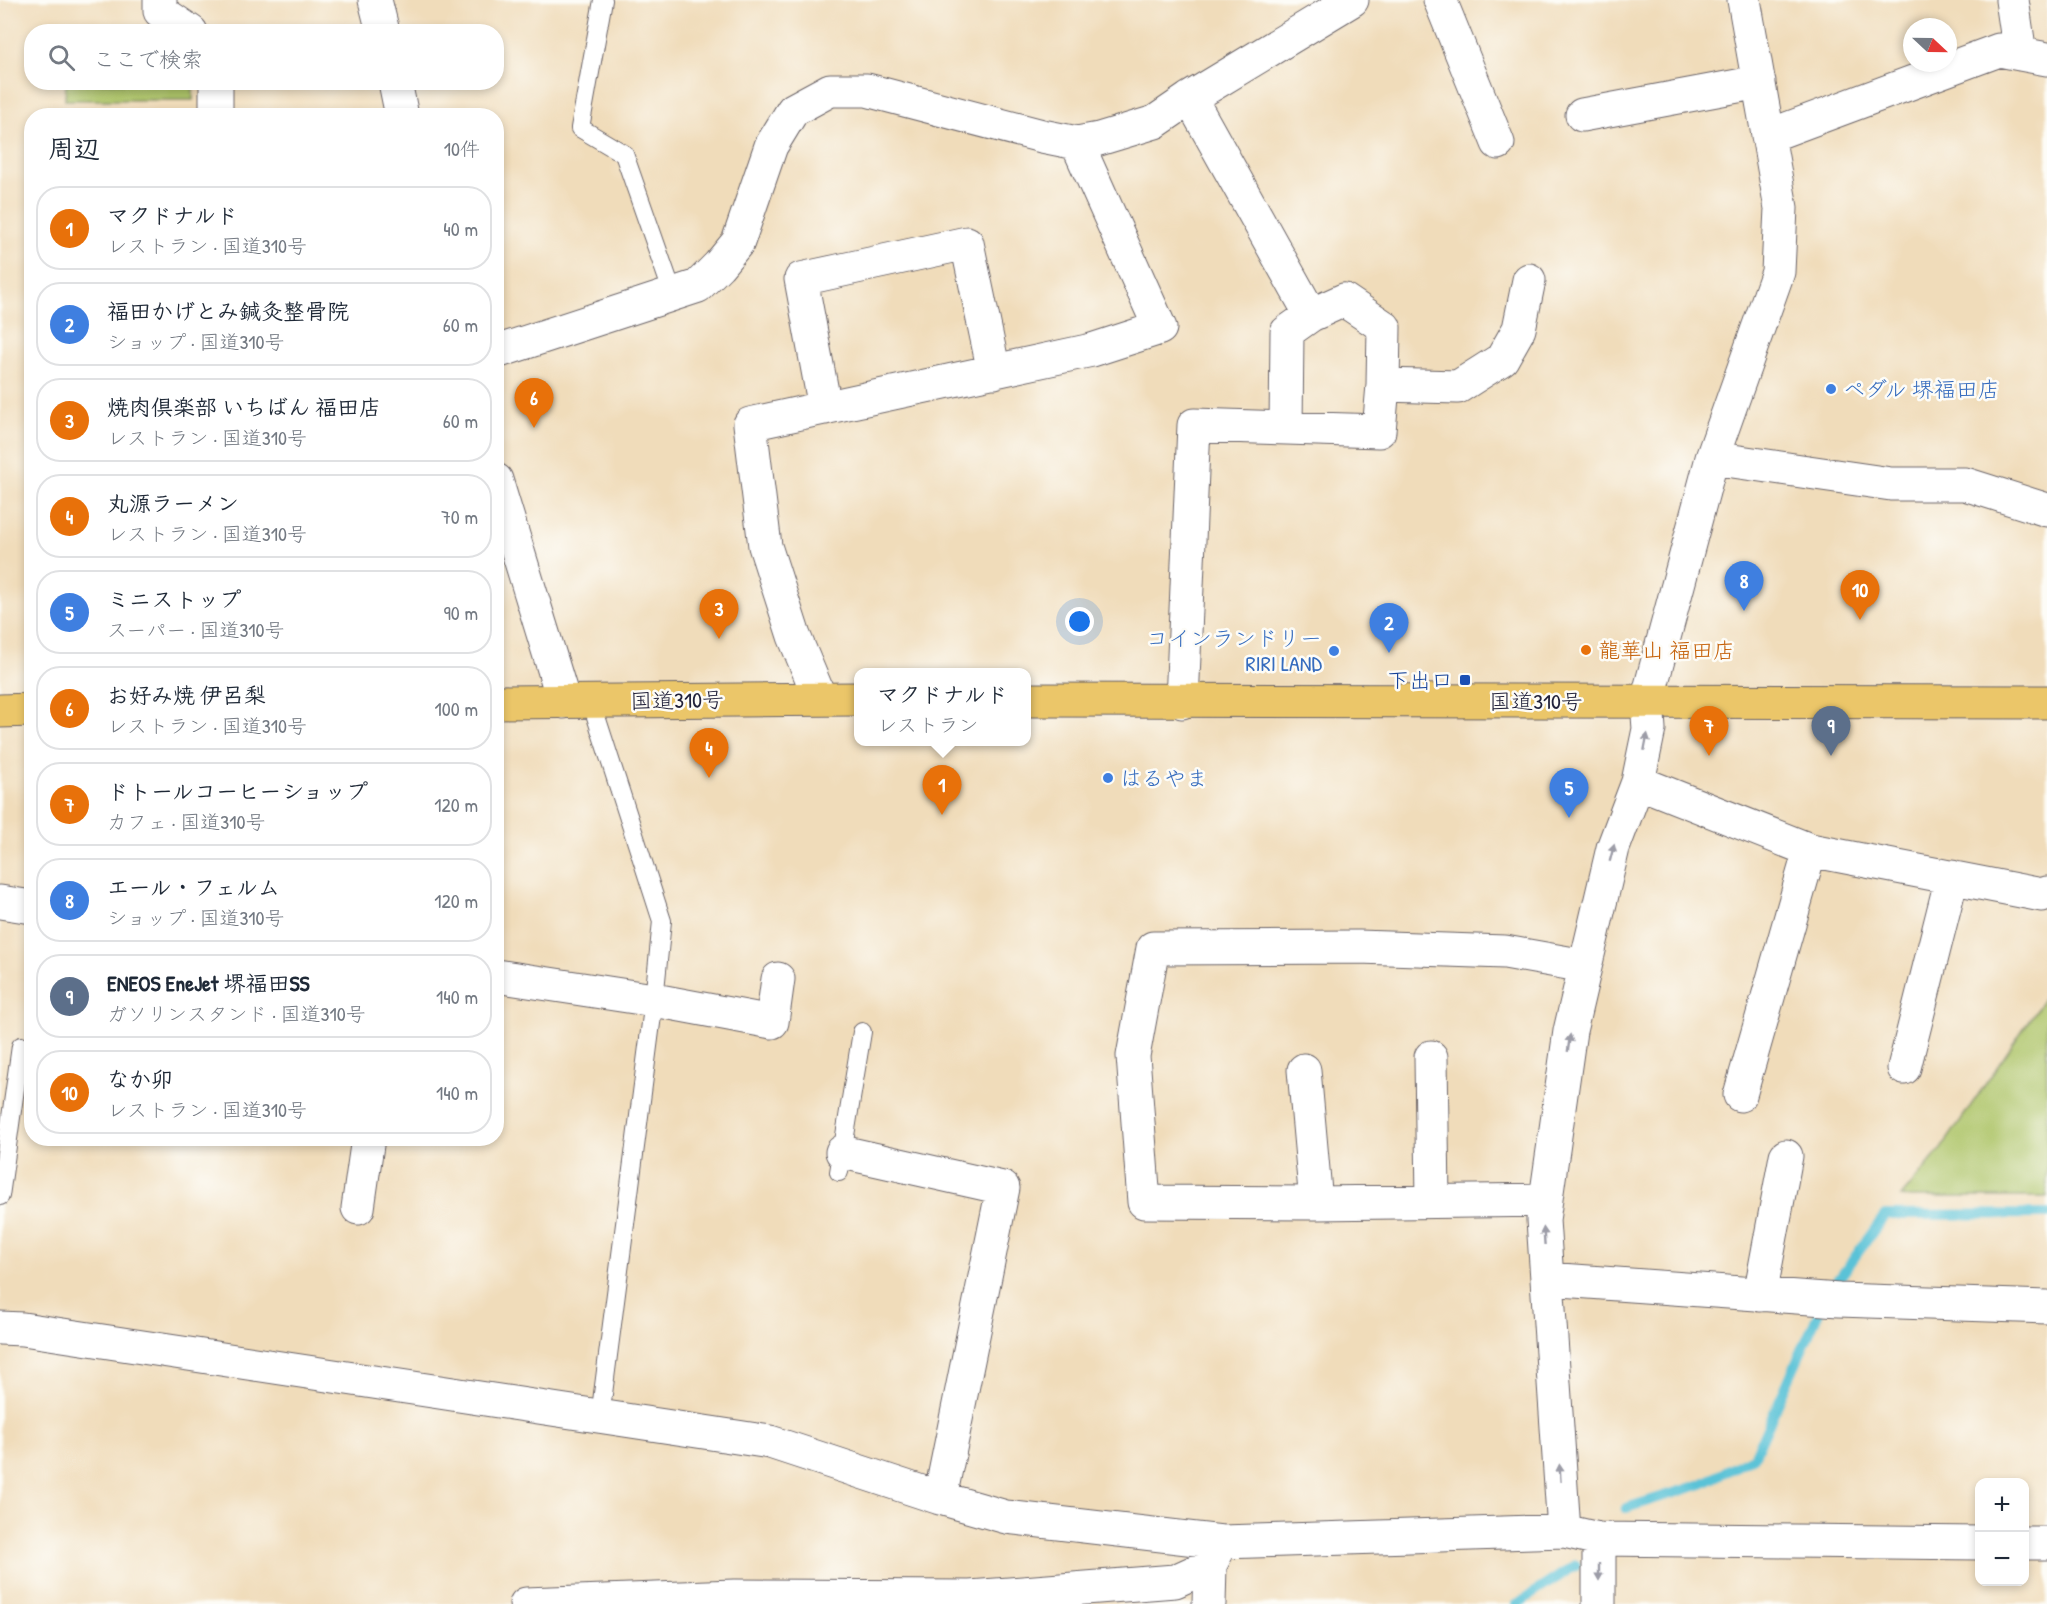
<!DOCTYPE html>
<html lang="ja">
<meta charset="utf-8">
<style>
body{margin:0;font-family:"Patrick Hand","Klee One",sans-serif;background:#f2f2f3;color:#1f2937}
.controls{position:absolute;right:18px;bottom:18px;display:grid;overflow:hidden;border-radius:12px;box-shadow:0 3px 9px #0003}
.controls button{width:54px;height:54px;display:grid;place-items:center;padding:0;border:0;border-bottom:2px solid #e0e1e3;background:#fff;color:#1f2937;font:30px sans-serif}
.compass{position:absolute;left:1903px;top:18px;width:54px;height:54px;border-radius:50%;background:#fff;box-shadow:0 3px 9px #0003;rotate:112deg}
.you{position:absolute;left:1080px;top:622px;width:21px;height:21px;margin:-15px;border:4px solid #fff;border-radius:50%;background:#1a73e8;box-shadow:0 0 0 9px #1a73e833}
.badge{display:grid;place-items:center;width:39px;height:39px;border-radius:50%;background:#db2777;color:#fff;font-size:20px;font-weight:700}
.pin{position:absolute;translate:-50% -50px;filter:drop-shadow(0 2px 3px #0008)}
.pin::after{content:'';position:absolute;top:32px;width:21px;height:18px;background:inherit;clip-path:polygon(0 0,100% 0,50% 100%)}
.popup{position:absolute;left:854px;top:668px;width:177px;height:78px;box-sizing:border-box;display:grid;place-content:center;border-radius:12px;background:#fff;filter:drop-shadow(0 2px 4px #0005);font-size:20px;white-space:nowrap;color:#747a83}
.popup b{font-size:22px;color:#1f2937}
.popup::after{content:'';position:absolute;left:50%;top:100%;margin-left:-12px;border:12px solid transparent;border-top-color:#fff}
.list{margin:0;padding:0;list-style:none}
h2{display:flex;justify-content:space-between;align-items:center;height:78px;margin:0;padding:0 24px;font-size:26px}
h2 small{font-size:20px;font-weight:400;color:#747a83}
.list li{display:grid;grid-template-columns:39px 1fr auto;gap:18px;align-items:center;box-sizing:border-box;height:84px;margin:0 12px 12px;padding:0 12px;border:2px solid #e0e1e3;border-radius:24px}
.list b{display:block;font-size:22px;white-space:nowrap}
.list p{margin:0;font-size:20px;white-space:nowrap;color:#747a83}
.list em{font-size:20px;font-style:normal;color:#747a83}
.icon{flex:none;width:33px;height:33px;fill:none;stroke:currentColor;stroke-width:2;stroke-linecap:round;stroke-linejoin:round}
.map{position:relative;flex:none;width:2047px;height:1604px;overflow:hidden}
.search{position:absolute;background:#fff;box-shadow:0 3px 9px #0003;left:24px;top:24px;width:480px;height:66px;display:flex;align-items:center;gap:15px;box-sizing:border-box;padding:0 21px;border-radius:24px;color:#747a83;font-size:22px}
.panel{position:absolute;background:#fff;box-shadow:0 3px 9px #0003;left:24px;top:108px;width:480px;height:1038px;border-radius:24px}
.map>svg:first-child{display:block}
.green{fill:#aec569;stroke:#687452;stroke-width:1.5}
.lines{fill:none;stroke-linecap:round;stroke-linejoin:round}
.stream{stroke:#5ac2d7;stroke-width:10}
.service-casing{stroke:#6a6367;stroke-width:20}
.minor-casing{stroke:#6a6367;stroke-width:35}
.trunk-casing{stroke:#6a6367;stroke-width:35}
.service{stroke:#fff;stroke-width:18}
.minor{stroke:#fff;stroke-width:33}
.trunk{stroke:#ebc669;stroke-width:33}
.oneway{fill:#9c9ca7}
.shop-dot{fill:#3f7fe0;stroke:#fdfcf7;stroke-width:2}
.food-dot{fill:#e8710a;stroke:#fdfcf7;stroke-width:2}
.transit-dot{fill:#1a4fb4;stroke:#fdfcf7;stroke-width:2}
.labels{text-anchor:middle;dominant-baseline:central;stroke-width:5;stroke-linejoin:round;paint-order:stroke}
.shop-label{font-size:22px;fill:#366cbe;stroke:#fdfcf7;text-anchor:start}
.food-label{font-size:22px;fill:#c56008;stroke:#fdfcf7;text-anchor:start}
.transit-label{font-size:22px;fill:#164399;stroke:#fdfcf7;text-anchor:end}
.street-label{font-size:22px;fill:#22223b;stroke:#fdfcf7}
</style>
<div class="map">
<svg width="2047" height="1604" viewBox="0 0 2047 1604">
<rect width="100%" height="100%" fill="#fdfcf7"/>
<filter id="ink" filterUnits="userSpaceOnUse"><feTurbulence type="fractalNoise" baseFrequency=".0167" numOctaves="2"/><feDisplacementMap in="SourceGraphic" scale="12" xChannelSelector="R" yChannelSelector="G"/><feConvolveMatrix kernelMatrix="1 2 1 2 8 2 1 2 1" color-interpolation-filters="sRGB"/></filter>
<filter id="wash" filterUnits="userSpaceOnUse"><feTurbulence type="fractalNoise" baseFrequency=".008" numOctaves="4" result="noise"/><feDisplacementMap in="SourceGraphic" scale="24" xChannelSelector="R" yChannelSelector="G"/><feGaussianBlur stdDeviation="1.35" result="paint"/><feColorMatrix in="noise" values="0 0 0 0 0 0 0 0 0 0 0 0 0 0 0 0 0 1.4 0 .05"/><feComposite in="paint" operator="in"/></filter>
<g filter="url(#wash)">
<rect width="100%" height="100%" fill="#f0dcba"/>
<path class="green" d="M 66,83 L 193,83 L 193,100 L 65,100 Z
M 2047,991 L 2047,1197 L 1901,1197 L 1941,1149 L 2039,1006 Z"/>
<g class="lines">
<path class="stream" d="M 1836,1283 L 1885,1215 L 2047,1214
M 1626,1508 L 1702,1484 L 1754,1457 L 1819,1312
M 1517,1604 L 1576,1565"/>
</g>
</g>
<g filter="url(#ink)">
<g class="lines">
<defs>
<path id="service" d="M 603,0 L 580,128 L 624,154 L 673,294
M 591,701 L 662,921 L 654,1000 L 600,1417
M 839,1172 L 862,1032
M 0,1196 L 21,1046"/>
<path id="minor" d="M 160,0 L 160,11 L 191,32
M 375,0 L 383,32
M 1440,0 L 1498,143
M 2012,0 L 2020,54
M 216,82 L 216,116
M 395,82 L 402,116
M 1190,98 L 1311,315
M 1582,115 L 1759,82
M 1768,136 L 1999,50 L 2047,59
M 496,352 L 698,286 L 719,265 L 738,242 L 771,146 L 793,110 L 830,90 L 867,90 L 1042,136 L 1077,143 L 1099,139 L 1155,122 L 1190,98 L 1352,0
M 825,408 L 801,279 L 967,243 L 994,372
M 1286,428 L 1287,332 L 1311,315 L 1344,300 L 1384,327 L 1383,385
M 1712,458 L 1891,484 L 1965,484 L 2047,510
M 496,480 L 564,702
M 820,698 L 794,636 L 765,546 L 750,424 L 1092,350 L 1160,328 L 1077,143
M 1182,702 L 1194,425 L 1379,431 L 1383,385 L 1458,387 L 1502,359 L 1519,329 L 1529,280
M 1638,782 L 1810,850 L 2042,895 L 2047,893
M 0,902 L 32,907
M 496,976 L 654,1000 L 772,1022 L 778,979
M 1431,1057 L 1433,1201
M 1904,1068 L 1952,877
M 1304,1070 L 1316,1203 L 1144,1202 L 1133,1056 L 1153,948 L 1359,947 L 1505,952 L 1585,966
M 1740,1095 L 1810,850
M 842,1152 L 1003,1188 L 940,1498
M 1316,1203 L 1546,1200
M 358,1208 L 368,1138
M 1547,1279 L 1839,1300 L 2047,1307
M 1760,1295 L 1786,1156
M 0,1328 L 23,1329 L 770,1442 L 940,1498 L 1006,1517 L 1222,1542 L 1564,1531 L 1599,1539 L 1980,1543
M 1564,1531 L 1543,1220 L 1570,1031 L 1613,848 L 1638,782 L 1649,729 L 1647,701 L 1712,458 L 1778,272 L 1781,208 L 1744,0
M 1599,1539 L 1599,1604
M 2024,1543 L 2047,1543
M 526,1604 L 734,1596 L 970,1597 L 1175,1581 L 1210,1565 L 1222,1542
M 1209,1604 L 1210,1565"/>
<path id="trunk" d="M 1026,700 L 2047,702
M 496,702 L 858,699
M 0,711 L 32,710"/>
</defs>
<use href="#service" class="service-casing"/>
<use href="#minor" class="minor-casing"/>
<use href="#trunk" class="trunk-casing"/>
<use href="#service" class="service"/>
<use href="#minor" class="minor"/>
<use href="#trunk" class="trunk"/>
</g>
<defs><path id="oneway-solid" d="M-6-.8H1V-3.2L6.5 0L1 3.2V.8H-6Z" transform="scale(1.5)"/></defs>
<g class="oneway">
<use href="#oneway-solid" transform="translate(1646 742) rotate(-79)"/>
<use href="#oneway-solid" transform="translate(1612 853) rotate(-75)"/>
<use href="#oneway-solid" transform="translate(1569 1043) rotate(-82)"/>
<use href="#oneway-solid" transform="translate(1544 1236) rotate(-94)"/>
<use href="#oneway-solid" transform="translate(1560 1473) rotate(-94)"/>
<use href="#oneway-solid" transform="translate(1599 1572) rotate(90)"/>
</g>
</g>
<g class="shop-dot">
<circle cx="1831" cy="389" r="6"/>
<circle cx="1334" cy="651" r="6"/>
<circle cx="1108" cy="778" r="6"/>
</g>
<circle class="food-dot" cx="1586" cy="650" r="6"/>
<rect class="transit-dot" x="1459" y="674" width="12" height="12" rx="3"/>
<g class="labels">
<g class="shop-label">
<text x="1843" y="389">ペダル 堺福田店</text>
<text x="1322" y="638" text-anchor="end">コインランドリー<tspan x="1322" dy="25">RIRI LAND</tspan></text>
<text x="1120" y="778">はるやま</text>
</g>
<g class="food-label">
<text x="1598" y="650">龍華山 福田店</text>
</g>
<g class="transit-label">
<text x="1453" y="680">下出口</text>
</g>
<g class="street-label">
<text transform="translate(677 700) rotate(-1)">国道310号</text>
<text x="1536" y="701">国道310号</text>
</g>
</g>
</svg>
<div class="controls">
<button>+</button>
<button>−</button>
</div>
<svg class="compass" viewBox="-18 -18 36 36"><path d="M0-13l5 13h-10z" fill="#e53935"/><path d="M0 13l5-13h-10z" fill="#747a83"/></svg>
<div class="you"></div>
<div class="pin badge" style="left:942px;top:815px;background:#e8710a">1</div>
<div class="popup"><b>マクドナルド</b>レストラン</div>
<div class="pin badge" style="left:1389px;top:653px;background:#3f7fe0">2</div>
<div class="pin badge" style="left:719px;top:639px;background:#e8710a">3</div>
<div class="pin badge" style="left:709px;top:778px;background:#e8710a">4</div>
<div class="pin badge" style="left:1569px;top:818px;background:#3f7fe0">5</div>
<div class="pin badge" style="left:534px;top:428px;background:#e8710a">6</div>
<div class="pin badge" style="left:1709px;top:756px;background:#e8710a">7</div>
<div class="pin badge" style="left:1744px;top:611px;background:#3f7fe0">8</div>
<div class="pin badge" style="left:1831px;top:756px;background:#5c6f8a">9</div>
<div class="pin badge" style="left:1860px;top:620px;background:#e8710a">10</div>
<div class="search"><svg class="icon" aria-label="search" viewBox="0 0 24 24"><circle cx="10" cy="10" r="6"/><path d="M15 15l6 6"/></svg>ここで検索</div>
<section class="panel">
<h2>周辺<small>10件</small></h2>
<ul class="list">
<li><span class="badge" style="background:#e8710a">1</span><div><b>マクドナルド</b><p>レストラン · 国道310号</p></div><em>40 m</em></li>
<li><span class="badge" style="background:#3f7fe0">2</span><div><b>福田かげとみ鍼灸整骨院</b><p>ショップ · 国道310号</p></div><em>60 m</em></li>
<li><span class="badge" style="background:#e8710a">3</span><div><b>焼肉倶楽部 いちばん 福田店</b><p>レストラン · 国道310号</p></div><em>60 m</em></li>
<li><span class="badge" style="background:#e8710a">4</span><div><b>丸源ラーメン</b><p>レストラン · 国道310号</p></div><em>70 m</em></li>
<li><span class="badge" style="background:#3f7fe0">5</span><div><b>ミニストップ</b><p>スーパー · 国道310号</p></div><em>90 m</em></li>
<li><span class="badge" style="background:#e8710a">6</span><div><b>お好み焼 伊呂梨</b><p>レストラン · 国道310号</p></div><em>100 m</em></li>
<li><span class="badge" style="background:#e8710a">7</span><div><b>ドトールコーヒーショップ</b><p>カフェ · 国道310号</p></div><em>120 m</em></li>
<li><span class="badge" style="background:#3f7fe0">8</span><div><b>エール・フェルム</b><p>ショップ · 国道310号</p></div><em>120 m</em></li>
<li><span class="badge" style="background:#5c6f8a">9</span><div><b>ENEOS EneJet 堺福田SS</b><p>ガソリンスタンド · 国道310号</p></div><em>140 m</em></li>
<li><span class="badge" style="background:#e8710a">10</span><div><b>なか卯</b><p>レストラン · 国道310号</p></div><em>140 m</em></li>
</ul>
</section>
</div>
